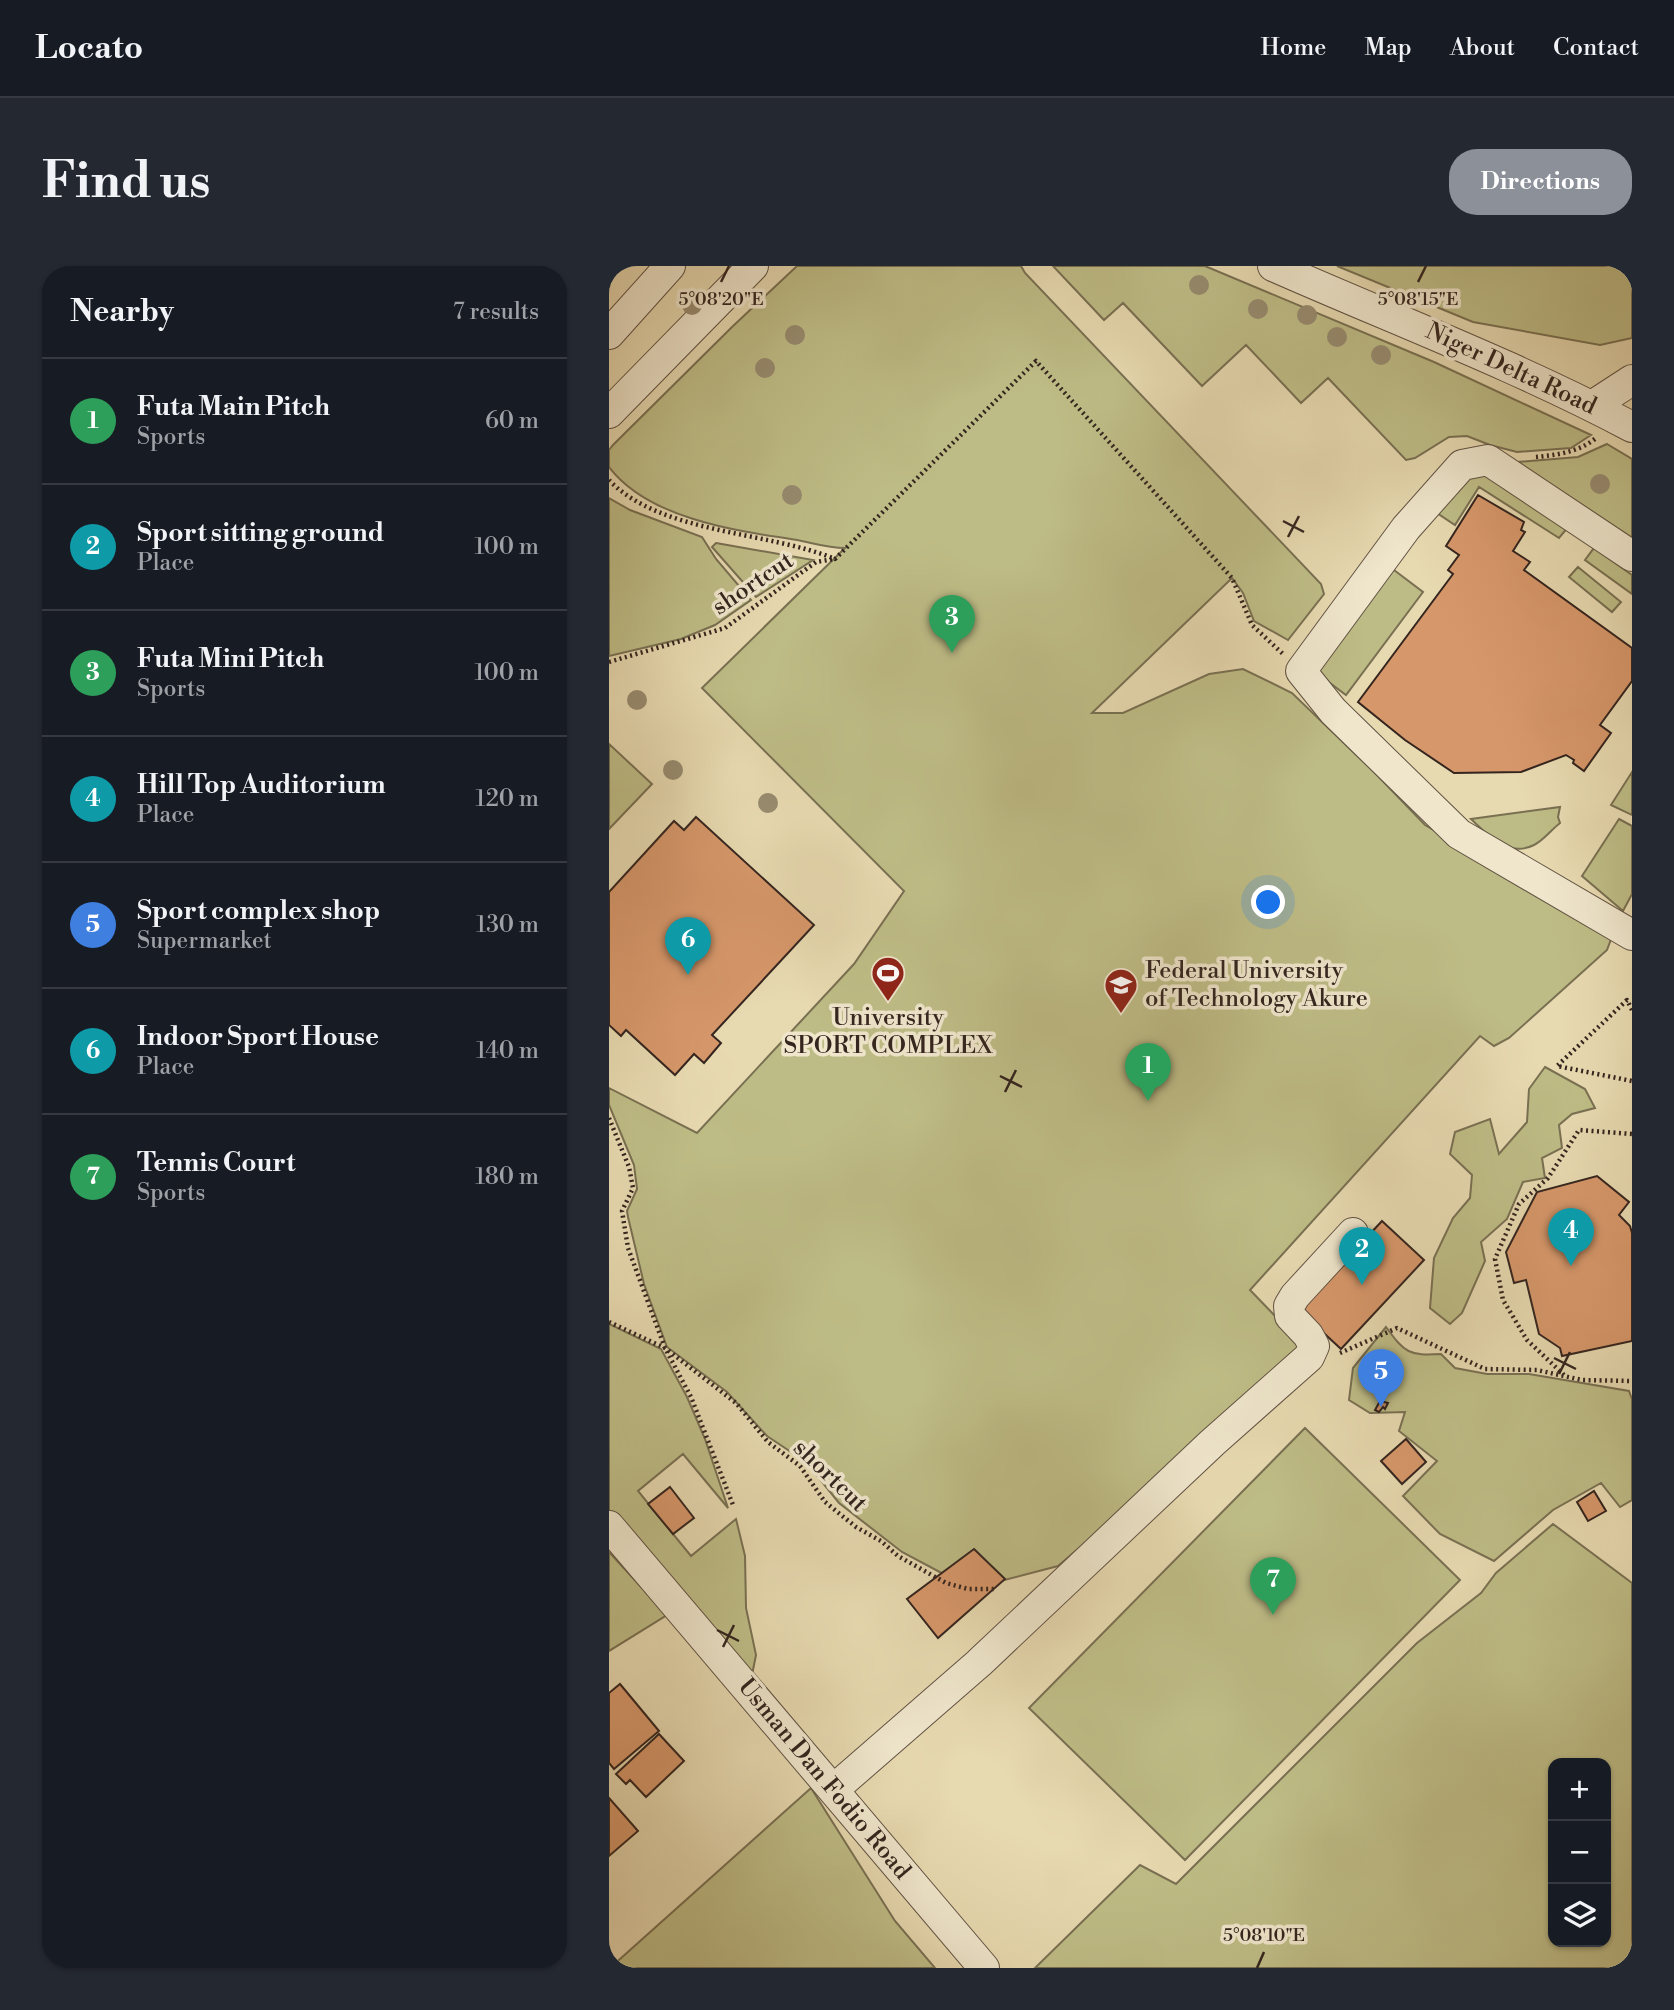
<!DOCTYPE html>
<meta charset="utf-8">
<style>
body{margin:0;font-family:"Libre Bodoni",serif;background:#242831;color:#f1f3f6}
.controls{position:absolute;right:21px;bottom:21px;display:grid;overflow:hidden;border-radius:14px;box-shadow:0 2px 5px #0004}
.controls button{width:63px;height:63px;display:grid;place-items:center;padding:0;border:0;border-bottom:2px solid #363941;background:#171b24;color:#f1f3f6;font:35px sans-serif}
.you{position:absolute;left:660px;top:637px;width:24px;height:24px;margin:-18px;border:5px solid #fff;border-radius:50%;background:#1a73e8;box-shadow:0 0 0 10px #1a73e833}
.badge{display:grid;place-items:center;width:46px;height:46px;border-radius:50%;background:#8c9099;color:#fff;font-size:23px;font-weight:700}
.pin{position:absolute;translate:-50% -58px;filter:drop-shadow(0 2px 4px #0008)}
.pin::after{content:'';position:absolute;top:37px;width:24px;height:21px;background:inherit;clip-path:polygon(0 0,100% 0,50% 100%)}
.list{margin:0;padding:0;list-style:none}
h2{display:flex;justify-content:space-between;align-items:center;height:91px;margin:0;padding:0 28px;font-size:30px}
h2 small{font-size:23px;font-weight:400;color:#9ea1a6}
.list li{display:grid;grid-template-columns:46px 1fr auto;gap:21px;align-items:center;box-sizing:border-box;height:126px;padding:0 28px;border-top:2px solid #363941}
.list b{display:block;font-size:26px;white-space:nowrap}
.list p{margin:0;font-size:23px;white-space:nowrap;color:#9ea1a6}
.list em{font-size:23px;font-style:normal;color:#9ea1a6}
.icon{flex:none;width:38px;height:38px;fill:none;stroke:currentColor;stroke-width:2;stroke-linecap:round;stroke-linejoin:round}
.map{position:relative;flex:none;width:1023px;height:1702px;overflow:hidden;border-radius:28px}
header{display:flex;align-items:center;gap:42px;box-sizing:border-box;height:98px;padding:0 35px;background:#171b24;border-bottom:2px solid #363941}
header strong{font-size:33px}
nav{display:flex;gap:38px;margin-inline-start:auto;font-size:24px}
.intro{display:flex;align-items:center;justify-content:space-between;box-sizing:border-box;height:168px;padding:0 42px}
h1{margin:0;font-size:49px}
.button{padding:18px 32px;border-radius:28px;background:#8c9099;color:#fff;font-size:24px;font-weight:700}
main{display:flex;gap:42px;padding:0 42px}
aside{flex:1;background:#171b24;border-radius:28px;box-shadow:0 2px 5px #0004}
.map>svg:first-child{display:block}
.green{fill:#bebc86;stroke:#797052;stroke-width:2;fill-rule:evenodd}
.building{fill:#d6976a;stroke:#34251f;stroke-width:2}
.lines{fill:none;stroke-linecap:round;stroke-linejoin:round}
.minor-casing{stroke:#615243;stroke-width:32}
.path{stroke:#34251f;stroke-width:4.5;stroke-dasharray:2 3.5;stroke-linecap:butt}
.minor{stroke:#efe6cc;stroke-width:30}
.tree{fill:#978b6f}
.ticks{fill:none;stroke:#34251f;stroke-width:2.5}
.labels{text-anchor:middle;dominant-baseline:central;stroke-width:7;stroke-linejoin:round;paint-order:stroke}
.street-label{font-size:24px;fill:#34251f;stroke:#efe6cc}
.poi-label{font-size:24px;fill:#34251f;stroke:#efe6cc;text-anchor:start}
.ticks-label{font-size:18px;text-anchor:middle;fill:#34251f;stroke:#efe6cc;stroke-width:7;stroke-linejoin:round;paint-order:stroke}
</style>
<header>
<strong>Locato</strong>
<nav><a>Home</a><a>Map</a><a>About</a><a>Contact</a></nav>
</header>
<div class="intro"><h1>Find us</h1><a class="button">Directions</a></div>
<main>
<aside>
<h2>Nearby<small>7 results</small></h2>
<ul class="list">
<li><span class="badge" style="background:#2e9e5b">1</span><div><b>Futa Main Pitch</b><p>Sports</p></div><em>60 m</em></li>
<li><span class="badge" style="background:#0f9aa8">2</span><div><b>Sport sitting ground</b><p>Place</p></div><em>100 m</em></li>
<li><span class="badge" style="background:#2e9e5b">3</span><div><b>Futa Mini Pitch</b><p>Sports</p></div><em>100 m</em></li>
<li><span class="badge" style="background:#0f9aa8">4</span><div><b>Hill Top Auditorium</b><p>Place</p></div><em>120 m</em></li>
<li><span class="badge" style="background:#3f7fe0">5</span><div><b>Sport complex shop</b><p>Supermarket</p></div><em>130 m</em></li>
<li><span class="badge" style="background:#0f9aa8">6</span><div><b>Indoor Sport House</b><p>Place</p></div><em>140 m</em></li>
<li><span class="badge" style="background:#2e9e5b">7</span><div><b>Tennis Court</b><p>Sports</p></div><em>180 m</em></li>
</ul>
</aside>
<div class="map">
<svg width="1023" height="1702" viewBox="0 0 1023 1702">
<rect width="100%" height="100%" fill="#e7d9b0"/>
<filter id="stains"><feTurbulence type="fractalNoise" baseFrequency=".00286" numOctaves="4"/><feColorMatrix values="0 0 0 0 .2 0 0 0 0 .09 0 0 0 0 .02 0 0 0 .5 -.17"/></filter>
<radialGradient id="worn" r=".72"><stop offset=".6" stop-color="#630" stop-opacity="0"/><stop offset="1" stop-color="#630" stop-opacity=".3"/></radialGradient>
<path class="green" d="M 188,0 L 412,0 L 416,7 L 712,318 L 715,328 L 679,374 L 645,355 L 634,327 L 623,312 L 483,447 L 514,447 L 600,408 L 634,403 L 683,427 L 765,506 L 816,559 L 1004,668 L 998,684 L 900,772 L 885,780 L 871,770 L 641,1024 L 695,1080 L 509,1249 L 449,1300 L 376,1319 L 340,1311 L 293,1286 L 230,1237 L 197,1196 L 158,1170 L 118,1126 L 58,1081 L 35,1018 L 19,951 L 18,945 L 28,923 L 25,899 L 0,839 L 0,822 L 88,867 L 245,698 L 295,625 L 93,422 L 236,282 C 219,282 204,277 188,274 C 127,265 40,253 0,201 L 0,184 L 4,179 L 123,61 Z
M 444,0 L 596,0 L 825,96 L 982,169 L 962,182 L 908,186 L 881,179 L 858,170 L 840,171 L 806,192 L 797,194 L 719,112 L 692,137 L 637,79 L 593,120 L 514,37 L 495,54 Z
M 728,0 L 1023,0 L 1023,72 L 991,79 L 864,56 Z
M 998,178 L 1023,193 L 1023,272 L 908,196 L 969,191 Z
M 866,203 L 960,260 L 950,272 L 870,221 L 846,259 L 828,247 Z
M 0,232 L 21,244 L 93,271 L 107,293 L 142,334 L 106,359 L 72,373 L 0,390 Z
M 107,277 L 204,294 L 147,331 L 103,281 Z
M 985,282 L 1023,309 L 1023,328 L 976,294 Z
M 781,301 L 814,326 L 737,429 L 705,405 Z
M 969,301 L 1012,336 L 1003,346 L 960,311 Z
M 0,478 L 43,518 L 0,563 Z
M 1023,506 L 1023,549 L 1002,539 Z
M 951,541 L 949,551 L 951,557 C 943,563 934,575 925,579 C 899,592 879,569 862,553 Z
M 1010,553 L 1023,560 L 1023,628 L 1014,645 L 973,610 Z
M 936,801 L 976,823 L 986,842 L 963,848 L 950,859 L 953,882 L 933,892 L 936,912 L 914,916 L 898,953 L 872,976 L 876,995 L 853,1047 L 841,1058 L 821,1042 L 825,992 L 844,952 L 861,932 L 863,909 L 841,888 L 846,866 L 881,853 L 890,888 L 918,856 L 920,823 Z
M 0,1058 L 52,1083 L 78,1131 L 96,1173 L 119,1242 L 74,1188 L 29,1225 L 82,1290 L 127,1253 L 136,1290 L 137,1342 L 147,1389 L 143,1409 L 0,1247 Z
M 777,1061 C 796,1087 800,1090 832,1088 L 846,1102 L 878,1108 L 920,1108 L 1020,1125 L 1023,1133 L 1023,1234 L 1011,1241 L 992,1217 L 944,1244 L 885,1295 L 831,1268 L 794,1230 L 828,1195 L 790,1165 L 796,1146 L 761,1147 L 740,1134 L 744,1102 Z
M 696,1162 L 851,1314 L 576,1594 L 420,1442 Z
M 944,1258 L 1023,1317 L 1023,1702 L 426,1702 L 531,1599 L 567,1618 L 808,1377 L 872,1327 L 887,1307 ZM 997,1497 L 997,1676 L 944,1676 L 944,1497 Z
M 0,1286 L 58,1349 L 0,1385 Z
M 202,1522 L 286,1655 L 326,1702 L 1,1702 Z"/>
<path class="building" d="M 869,229 L 915,256 L 912,264 L 916,266 L 904,285 L 921,296 L 915,304 L 1023,382 L 1023,415 L 991,459 L 1002,467 L 975,505 L 964,497 L 965,494 L 957,489 L 912,506 L 845,507 L 796,474 L 749,436 L 844,308 L 839,304 L 850,289 L 837,280 Z
M 87,551 L 205,659 L 103,769 L 112,777 L 95,797 L 85,788 L 66,809 L 17,764 L 12,770 L 0,759 L 0,626 L 65,555 L 75,564 Z
M 988,910 L 1020,936 L 1010,949 L 1021,960 L 1023,967 L 1023,1075 L 953,1090 L 951,1082 L 930,1068 L 917,1014 L 905,1017 L 897,986 L 928,926 Z
M 773,955 L 815,994 L 732,1083 L 690,1044 Z
M 771,1135 L 779,1137 L 776,1143 L 774,1141 L 770,1146 L 766,1144 Z
M 797,1173 L 817,1196 L 793,1218 L 772,1195 Z
M 61,1221 L 85,1252 L 64,1268 L 39,1238 Z
M 985,1225 L 997,1245 L 979,1255 L 968,1236 Z
M 365,1283 L 396,1313 L 329,1372 L 298,1333 Z
M 11,1418 L 50,1465 L 5,1503 L 0,1497 L 0,1427 Z
M 50,1468 L 75,1495 L 37,1531 L 21,1514 L 17,1518 L 7,1508 Z
M 0,1532 L 29,1565 L 0,1590 Z"/>
<g class="lines">
<defs>
<path id="minor" d="M 664,0 C 784,53 906,99 1023,161
M 0,68 L 61,0
M 983,140 L 1023,114
M 0,147 L 144,0
M 1023,290 L 879,194 L 853,199 L 797,262 L 692,405 L 724,445 L 850,568 L 1023,669
M 0,1260 L 375,1702
M 224,1524 L 370,1397 L 603,1177 L 700,1091 L 705,1080 L 699,1069 L 681,1050 L 680,1040 L 686,1030 L 744,967"/>
</defs>
<use href="#minor" class="minor-casing"/>
<path class="path" d="M 927,191 C 948,189 970,186 987,172
M 0,214 C 51,268 159,265 226,293 L 427,95 L 623,312 L 643,359 L 674,388
M 0,396 L 116,362 L 207,296 L 225,293
M 1023,744 L 1018,734 L 948,800 L 1023,815
M 0,852 L 20,901 L 24,922 L 13,945 L 19,982 L 56,1082 L 82,1131 L 124,1239
M 0,1056 L 56,1082 L 127,1137 L 159,1176 L 191,1200 L 216,1236 L 247,1261 L 272,1275 L 289,1290 L 337,1317 L 359,1323 L 385,1323
M 731,1087 L 788,1062 L 876,1103 L 928,1104 L 973,1114 L 1023,1115
M 955,1109 L 918,1074 L 894,1034 L 886,993 L 910,938 L 939,912 L 970,864 L 1023,868"/>
<use href="#minor" class="minor"/>
</g>
<g class="tree">
<circle cx="590" cy="19" r="10"/>
<circle cx="83" cy="39" r="10"/>
<circle cx="649" cy="43" r="10"/>
<circle cx="698" cy="49" r="10"/>
<circle cx="186" cy="69" r="10"/>
<circle cx="728" cy="71" r="10"/>
<circle cx="772" cy="89" r="10"/>
<circle cx="156" cy="102" r="10"/>
<circle cx="991" cy="218" r="10"/>
<circle cx="183" cy="229" r="10"/>
<circle cx="28" cy="434" r="10"/>
<circle cx="64" cy="504" r="10"/>
<circle cx="159" cy="537" r="10"/>
</g>
<path class="ticks" d="M 112,16 L 120,0M 809,16 L 817,0M 674,255 L 695,266M 679,271 L 690,250M 391,810 L 413,821M 396,826 L 407,804M 945,1092 L 967,1103M 950,1108 L 961,1086M 108,1364 L 130,1375M 114,1381 L 125,1359M 648,1702 L 655,1686"/>
<defs>
<symbol id="stadium-pin" viewBox="-11 -11 22 30"><path d="M0 17L-7.5 6A9.5 9.5 0 1 1 7.5 6Z" fill="#8f2418" stroke="#efe6cc"/><path d="M0-5a6.5 5 0 1 0 0 10a6.5 5 0 1 0 0-10ZM-3.5-1.8h7v3.6h-7Z" fill="#fff"/></symbol>
<symbol id="university-pin" viewBox="-11 -11 22 30"><path d="M0 17L-7.5 6A9.5 9.5 0 1 1 7.5 6Z" fill="#8f2418" stroke="#efe6cc"/><path d="M0-5L7-2L0 1L-7-2ZM-4 1L0 2.5L4 1V4Q0 6-4 4Z" fill="#fff"/></symbol>
</defs>
<g fill-rule="evenodd">
<use href="#stadium-pin" x="260" y="688" width="38" height="52"/>
<use href="#university-pin" x="493" y="700" width="38" height="52"/>
</g>
<g class="labels">
<g class="street-label">
<text transform="translate(902 103) rotate(25)">Niger Delta Road</text>
<text transform="translate(144 318) rotate(-34)">shortcut</text>
<text transform="translate(221 1210) rotate(44)">shortcut</text>
<text transform="translate(215 1513) rotate(50)">Usman Dan Fodio Road</text>
</g>
<g class="poi-label">
<text x="536" y="705">Federal University<tspan x="536" dy="28">of Technology Akure</tspan></text>
<text x="279" y="752" text-anchor="middle">University<tspan x="279" dy="28">SPORT COMPLEX</tspan></text>
</g>
</g>
<g class="ticks-label">
<text x="112" y="39">5°08'20"E</text>
<text x="809" y="39">5°08'15"E</text>
<text x="655" y="1675">5°08'10"E</text>
</g>
<rect width="100%" height="100%" filter="url(#stains)"/>
<rect width="100%" height="100%" fill="url(#worn)"/>
</svg>
<div class="controls">
<button>+</button>
<button>−</button>
<button><svg class="icon" aria-label="layers" viewBox="0 0 24 24"><path d="M12 4l9 5-9 5-9-5zM3 14l9 5 9-5"/></svg></button>
</div>
<div class="you"></div>
<div class="pin badge" style="left:539px;top:835px;background:#2e9e5b">1</div>
<div class="pin badge" style="left:753px;top:1019px;background:#0f9aa8">2</div>
<div class="pin badge" style="left:343px;top:387px;background:#2e9e5b">3</div>
<div class="pin badge" style="left:962px;top:1000px;background:#0f9aa8">4</div>
<div class="pin badge" style="left:772px;top:1141px;background:#3f7fe0">5</div>
<div class="pin badge" style="left:79px;top:709px;background:#0f9aa8">6</div>
<div class="pin badge" style="left:664px;top:1349px;background:#2e9e5b">7</div>
</div>
</main>
